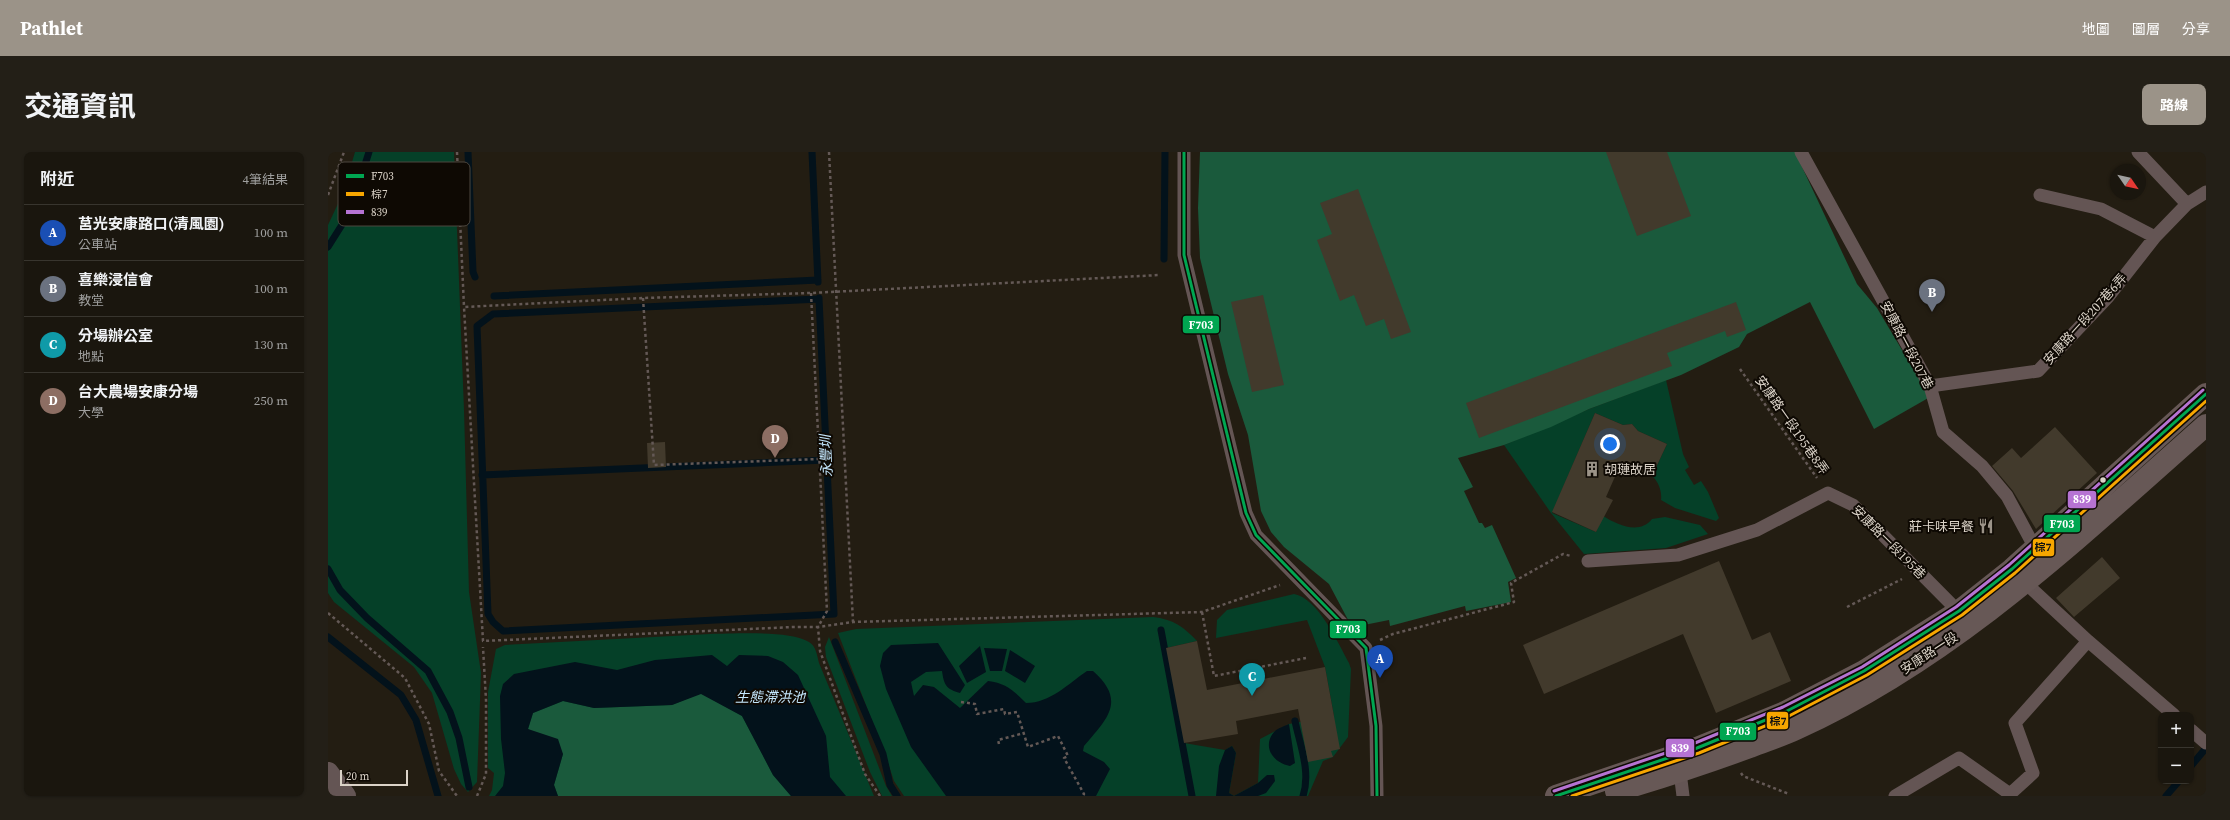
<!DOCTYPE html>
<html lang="zh-TW">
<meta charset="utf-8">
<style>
body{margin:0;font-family:"Source Serif 4","Noto Sans TC",serif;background:#231f17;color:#f1f3f6}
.controls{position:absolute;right:12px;bottom:12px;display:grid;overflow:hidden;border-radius:8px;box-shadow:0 1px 3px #0004}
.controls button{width:36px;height:36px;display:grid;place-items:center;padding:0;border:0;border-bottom:1px solid #38352e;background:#1a160e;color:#f1f3f6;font:20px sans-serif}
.compass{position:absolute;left:1782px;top:12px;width:36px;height:36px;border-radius:50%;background:#1a160e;box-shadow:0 1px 3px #0004;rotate:124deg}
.scale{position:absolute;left:12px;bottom:10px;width:68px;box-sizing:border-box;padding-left:4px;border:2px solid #dbd3c8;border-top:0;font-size:11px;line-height:14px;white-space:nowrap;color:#dbd3c8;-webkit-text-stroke:3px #0e0903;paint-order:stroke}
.you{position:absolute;left:1282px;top:292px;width:14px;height:14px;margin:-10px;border:3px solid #fff;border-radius:50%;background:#1a73e8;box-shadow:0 0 0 6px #1a73e833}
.badge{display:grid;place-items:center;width:26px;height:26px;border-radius:50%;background:#9b9388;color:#fff;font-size:13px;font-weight:700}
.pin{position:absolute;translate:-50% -33px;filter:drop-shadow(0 1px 2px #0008)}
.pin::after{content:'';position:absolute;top:21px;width:14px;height:12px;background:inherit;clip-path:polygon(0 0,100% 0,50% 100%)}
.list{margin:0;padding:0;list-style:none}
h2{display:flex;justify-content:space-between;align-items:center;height:52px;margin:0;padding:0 16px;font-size:17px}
h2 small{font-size:13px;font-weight:400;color:#9f9f9e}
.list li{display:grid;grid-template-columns:26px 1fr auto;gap:12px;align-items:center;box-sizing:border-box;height:56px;padding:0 16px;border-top:1px solid #38352e}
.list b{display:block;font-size:15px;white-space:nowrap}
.list p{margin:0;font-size:13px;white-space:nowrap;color:#9f9f9e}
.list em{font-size:13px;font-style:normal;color:#9f9f9e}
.map{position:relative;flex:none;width:1878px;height:644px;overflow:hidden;border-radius:8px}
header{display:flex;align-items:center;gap:24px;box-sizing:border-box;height:56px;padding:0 20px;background:#9b9388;color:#fff}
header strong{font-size:19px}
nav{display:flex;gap:22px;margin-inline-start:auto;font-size:14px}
.intro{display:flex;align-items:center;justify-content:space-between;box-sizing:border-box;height:96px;padding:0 24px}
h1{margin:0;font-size:28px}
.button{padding:10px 18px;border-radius:8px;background:#9b9388;color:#fff;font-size:14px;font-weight:700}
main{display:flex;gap:24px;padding:0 24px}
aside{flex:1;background:#1a160e;border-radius:8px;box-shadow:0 1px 3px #0004}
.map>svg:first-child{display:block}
.green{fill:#054028}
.forest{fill:#1a5a3c}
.water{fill:#03121b}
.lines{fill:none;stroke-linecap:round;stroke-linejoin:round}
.stream{stroke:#03121b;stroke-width:7}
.building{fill:#423a2c}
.path{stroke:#645956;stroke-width:2.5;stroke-dasharray:3 3;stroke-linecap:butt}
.service{stroke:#645554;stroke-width:13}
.minor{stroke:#645554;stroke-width:22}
.secondary{stroke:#675856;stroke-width:22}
.bus-1-casing{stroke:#0e0903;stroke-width:6}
.bus-2-casing{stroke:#0e0903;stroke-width:6}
.bus-3-casing{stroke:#0e0903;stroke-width:6}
.bus-1{stroke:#00a651;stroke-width:3}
.bus-2{stroke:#f7a600;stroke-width:3}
.bus-3{stroke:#b673d3;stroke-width:3}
.bus-dot{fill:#dbd3c8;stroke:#0e0903;stroke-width:1.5}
.labels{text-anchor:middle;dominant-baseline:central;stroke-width:4;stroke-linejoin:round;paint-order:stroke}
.street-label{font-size:13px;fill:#dbd3c8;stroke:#0e0903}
.poi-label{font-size:13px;fill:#dbd3c8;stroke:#0e0903;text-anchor:start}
.water-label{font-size:14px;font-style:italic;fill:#c4e7fd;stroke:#0e0903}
.key{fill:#0e0903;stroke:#4c463e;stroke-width:1}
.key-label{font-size:11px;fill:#dbd3c8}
.line-badge{stroke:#0e0903;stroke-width:1.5}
.badge-label{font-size:11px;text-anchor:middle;font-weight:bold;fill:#fff}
.pale-badge-label{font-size:11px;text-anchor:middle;font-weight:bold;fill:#111}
</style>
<header>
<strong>Pathlet</strong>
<nav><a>地圖</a><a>圖層</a><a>分享</a></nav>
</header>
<div class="intro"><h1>交通資訊</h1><a class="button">路線</a></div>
<main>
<aside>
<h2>附近<small>4筆結果</small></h2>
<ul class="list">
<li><span class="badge" style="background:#1a4fb4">A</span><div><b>莒光安康路口(清風園)</b><p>公車站</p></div><em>100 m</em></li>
<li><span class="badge" style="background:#6b7280">B</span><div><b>喜樂浸信會</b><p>教堂</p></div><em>100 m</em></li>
<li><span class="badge" style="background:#0f9aa8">C</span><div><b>分場辦公室</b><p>地點</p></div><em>130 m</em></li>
<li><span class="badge" style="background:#8d6e63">D</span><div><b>台大農場安康分場</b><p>大學</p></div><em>250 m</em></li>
</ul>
</aside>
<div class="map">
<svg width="1878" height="644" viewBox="0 0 1878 644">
<rect width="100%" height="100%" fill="#231d12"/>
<path class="green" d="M 27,0 L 126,0 L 136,258 L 141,440 L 153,521 L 149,630 L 140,640 L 133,632 L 126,617 L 104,541 L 86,515 L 6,450 L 0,441 L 0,73 L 15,41 Z
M 1338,228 L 1355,302 L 1361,315 L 1357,318 L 1366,333 L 1373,329 L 1380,340 L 1391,366 L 1388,369 L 1347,356 L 1333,348 C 1334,340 1331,330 1324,324 L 1339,292 L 1310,279 L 1304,272 L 1295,273 L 1267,261 L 1224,361 L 1268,380 L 1275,364 C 1290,373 1311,383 1324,367 L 1337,365 L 1372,373 L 1380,382 L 1338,396 L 1256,402 L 1223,361 L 1176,293 L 1261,257 Z
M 966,442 C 990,446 1010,491 1021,511 L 1023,517 L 1020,585 L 1005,605 L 995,609 L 980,644 L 576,644 L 566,629 L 558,605 L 510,481 L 528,477 L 825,465 C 845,467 856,475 869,489 L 838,496 L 856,591 L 897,598 L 904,594 L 908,601 L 901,641 L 906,644 L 930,631 L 932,587 L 961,572 L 1006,564 L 997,515 L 979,468 L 888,486 L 889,468 L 899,458 Z
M 382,482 C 406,482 461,478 481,490 C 488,494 489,503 491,511 L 546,644 L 161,644 L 164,638 L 166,621 L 160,616 L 160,540 L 168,497 L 177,493 Z
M 501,485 L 558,634 L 564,644 L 554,644 L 542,620 L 498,505 L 497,495 Z"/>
<path class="forest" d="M 872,0 L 1467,0 L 1529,132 L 1549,156 L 1602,245 L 1546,277 L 1482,150 L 1419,182 L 1411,195 L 1353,223 L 1261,257 L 1223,275 L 1176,293 L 1130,306 L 1145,335 L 1136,339 L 1151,371 L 1154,371 L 1157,376 L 1164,373 L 1188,426 L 1180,430 L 1183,450 L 1138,459 L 1137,454 L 1062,474 L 1061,468 L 1031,474 L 1032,480 L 1027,481 L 1001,432 L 956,395 L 943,380 L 933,359 L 920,283 L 900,222 L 872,106 L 870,56 Z
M 373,541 L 414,564 L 445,623 L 463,644 L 230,644 L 226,633 L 235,602 L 200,577 L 205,561 L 235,549 L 266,556 L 344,553 Z"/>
<path class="water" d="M 610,491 L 637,533 L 632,541 C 618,537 616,533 614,519 L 598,520 L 583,530 L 586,544 L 595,533 L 606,535 L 632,556 L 660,529 C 678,531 686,539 698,551 C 722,551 740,532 759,519 L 765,519 C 799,549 779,567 756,594 L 755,599 L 776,610 L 782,617 L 768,644 L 618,644 L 583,595 L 558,537 L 552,514 L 555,501 L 563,493 Z
M 652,494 L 658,520 L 639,531 L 631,514 Z
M 656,496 L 679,497 L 674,519 L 662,519 Z
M 682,498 L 707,514 L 697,531 L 677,519 Z
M 384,503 L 399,514 L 411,503 L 440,504 L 455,510 L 470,523 L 498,584 L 502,625 L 518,644 L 463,644 L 445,623 L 414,564 L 373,542 L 344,553 L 266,556 L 235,549 L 205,561 L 200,577 L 230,587 L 235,602 L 226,633 L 230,644 L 167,644 L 175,634 L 177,621 L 173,587 L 172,544 L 175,532 L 186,522 L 247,510 L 289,518 L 327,508 Z
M 961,572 L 967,611 L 962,614 C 945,611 933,594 947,579 C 950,576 957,574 961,572 Z
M 904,594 L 908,601 L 901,641 L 906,644 L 930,631 L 939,623 L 946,623 L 947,629 L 938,641 L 930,644 L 888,644 L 891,614 L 897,598 Z"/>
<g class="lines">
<path class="stream" d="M 140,0 L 145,120 L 147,125
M 484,0 L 490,130
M 0,95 L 22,60 L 41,0
M 836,107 L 837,0
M 166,144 L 490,128
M 491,146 L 491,147 L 506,462 L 175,479 L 165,470 L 160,462 L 149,174 L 165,162 L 491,147
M 154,323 L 498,308
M 0,417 L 12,438 L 39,466 L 100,519 L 122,560 L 131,586 L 141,635
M 833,478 L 864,644
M 0,485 L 73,543 L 88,568 L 110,644
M 507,490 L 555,602 L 562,633 L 569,644
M 967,569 C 972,593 983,620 975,644
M 1863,614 L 1878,596
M 1838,644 L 1851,629"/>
</g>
<path class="building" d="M 1278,0 L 1339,0 L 1363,64 L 1309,84 Z
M 1030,37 L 1083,180 L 1063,187 L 1056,167 L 1038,174 L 1026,143 L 1012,149 L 989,88 L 1004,82 L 992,51 Z
M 935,143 L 956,233 L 924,240 L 903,150 Z
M 1408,150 L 1418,178 L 1399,185 L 1397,179 L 1339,201 L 1344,214 L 1151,286 L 1138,251 Z
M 1267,261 L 1295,273 L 1304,272 L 1310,279 L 1339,292 L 1324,324 L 1293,311 L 1278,345 L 1285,348 L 1268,380 L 1224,360 Z
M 1727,275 L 1769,321 L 1708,377 L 1685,339 L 1664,314 L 1684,296 L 1693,306 Z
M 337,290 L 338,315 L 320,316 L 319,291 Z
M 1774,405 L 1792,426 L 1746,465 L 1728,446 Z
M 1391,409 L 1424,488 L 1442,480 L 1463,529 L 1388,561 L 1355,482 L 1216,542 L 1195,493 Z
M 869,489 L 879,538 L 997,515 L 1012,597 L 1003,599 L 1005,605 L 980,610 L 970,557 L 908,569 L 910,582 L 856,591 L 838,496 Z"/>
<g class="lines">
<path class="path" d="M 129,0 L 136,155
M 501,0 L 525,470
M 0,43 L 16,0
M 483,141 L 499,459 L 490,475 L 466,475 L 155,489 L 136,155 L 315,146 L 483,141 L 832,123
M 315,146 L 326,313 L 491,307
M 1412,217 L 1489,326
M 1519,455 L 1574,427
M 874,460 L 886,524 L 978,506
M 0,461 L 77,526 L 101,572 L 111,619 L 129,644
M 1052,488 L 1065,482 L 1186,450 L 1183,431 L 1235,402 L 1243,404
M 633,550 L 647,552 L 649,562 L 676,557 L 677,562 L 689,560 L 700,595 L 730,584 L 740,604 L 736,606 L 756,642 L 755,644
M 671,592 L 670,588 L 696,581
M 1413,621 L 1415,624 L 1461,642
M 149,644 L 158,622 L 158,548 L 155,495
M 552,644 L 537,622 L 492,499 L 490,475 L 525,470 L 874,460 L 952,433"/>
<path class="service" d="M 856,0 L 856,103 L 918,361 L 928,383 L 1038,496 L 1048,574 L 1049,644
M 1473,0 L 1602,234 L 1615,280 L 1654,314 L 1679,344 L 1707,396
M 1810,0 L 1859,52
M 1712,43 L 1773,57 L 1827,85
M 1602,234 L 1710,219 L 1780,145 L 1827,85 L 1859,52 L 1878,40
M 1260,409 L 1350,403 L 1429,378 L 1500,341 L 1525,353 L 1634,463
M 1692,426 L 1760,489 L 1846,563
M 1863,578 L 1878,591
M 1352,620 L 1355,644
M 1567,644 L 1631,606 L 1682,642 L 1705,621 L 1687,571 L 1760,489"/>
<path class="minor" d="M 0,621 L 17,644"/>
<path class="secondary" d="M 1288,639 C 1333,626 1378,611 1422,595 C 1437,589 1453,584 1468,577 C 1625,506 1751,385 1878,273
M 1228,644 L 1369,596 L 1457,560 L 1536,519 L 1631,459 L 1684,417 L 1878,242"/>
<defs>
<path id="bus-1" d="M 856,0 L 856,103 L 918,361 L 928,383 L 1038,496 L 1048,574 L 1049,644
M 1228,644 L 1369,596 L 1457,560 L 1536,519 L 1631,459 L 1684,417 L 1878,242"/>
<path id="bus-2" d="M 1244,644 L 1371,601 L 1459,565 L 1539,523 L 1634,463 L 1687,421 L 1878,249"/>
<path id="bus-3" d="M 1226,639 L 1367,591 L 1455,555 L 1534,515 L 1628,455 L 1681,413 L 1875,238"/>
</defs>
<use href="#bus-1" class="bus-1-casing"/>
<use href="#bus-2" class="bus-2-casing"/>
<use href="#bus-3" class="bus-3-casing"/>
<use href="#bus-1" class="bus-1"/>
<use href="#bus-2" class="bus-2"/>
<use href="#bus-3" class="bus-3"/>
</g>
<defs>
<symbol id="building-bare" viewBox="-9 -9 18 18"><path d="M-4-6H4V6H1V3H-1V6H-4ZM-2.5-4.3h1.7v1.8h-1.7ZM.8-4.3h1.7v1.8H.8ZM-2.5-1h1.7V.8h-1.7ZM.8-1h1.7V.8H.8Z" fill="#9b9388" stroke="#0e0903" stroke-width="2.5" paint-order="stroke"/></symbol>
<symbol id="restaurant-bare" viewBox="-9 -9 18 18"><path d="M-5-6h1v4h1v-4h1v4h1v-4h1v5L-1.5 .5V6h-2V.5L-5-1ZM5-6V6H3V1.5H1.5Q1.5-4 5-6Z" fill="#9b9388" stroke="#0e0903" stroke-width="2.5" paint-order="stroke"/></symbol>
</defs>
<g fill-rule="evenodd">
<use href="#building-bare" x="1253" y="306" width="22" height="22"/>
<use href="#restaurant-bare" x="1647" y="363" width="22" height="22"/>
</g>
<circle class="bus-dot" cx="1775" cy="328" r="3.5"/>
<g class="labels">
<g class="street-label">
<text transform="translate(1757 167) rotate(-48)">安康路一段207巷6弄</text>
<text transform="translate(1579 193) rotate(62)">安康路一段207巷</text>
<text transform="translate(1464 273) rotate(55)">安康路一段195巷8弄</text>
<text transform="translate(1561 390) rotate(45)">安康路一段195巷</text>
<text transform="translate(1601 501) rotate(-33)">安康路一段</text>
</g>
<g class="poi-label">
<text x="1276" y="317">胡璉故居</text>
<text x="1646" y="374" text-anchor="end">莊卡味早餐</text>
</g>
<g class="water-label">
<text transform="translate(498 304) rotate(-93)">永豐圳</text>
<text x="442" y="545">生態滯洪池</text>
</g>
</g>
<rect x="10" y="10" width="132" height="64" rx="6" class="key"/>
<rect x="18" y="22" width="18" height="4" fill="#00a651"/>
<rect x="18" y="40" width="18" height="4" fill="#f7a600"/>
<rect x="18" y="58" width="18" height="4" fill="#b673d3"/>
<g class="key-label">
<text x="43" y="28">F703</text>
<text x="43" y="46">棕7</text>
<text x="43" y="64">839</text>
</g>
<g class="line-badge">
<rect x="854" y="163" width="38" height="19" rx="4" fill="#00a651"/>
<rect x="1739" y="338" width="30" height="19" rx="4" fill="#b673d3"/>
<rect x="1715" y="362" width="38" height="19" rx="4" fill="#00a651"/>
<rect x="1704" y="386" width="23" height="19" rx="4" fill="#f7a600"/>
<rect x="1001" y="468" width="38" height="19" rx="4" fill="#00a651"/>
<rect x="1438" y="559" width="23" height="19" rx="4" fill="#f7a600"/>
<rect x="1391" y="570" width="38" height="19" rx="4" fill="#00a651"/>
<rect x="1337" y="586" width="30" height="20" rx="4" fill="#b673d3"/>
</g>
<g class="badge-label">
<text x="873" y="177">F703</text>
<text x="1754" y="351">839</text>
<text x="1734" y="376">F703</text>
<text x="1020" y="481">F703</text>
<text x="1410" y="583">F703</text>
<text x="1352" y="600">839</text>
</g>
<g class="pale-badge-label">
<text x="1715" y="399">棕7</text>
<text x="1450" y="573">棕7</text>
</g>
</svg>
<div class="controls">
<button>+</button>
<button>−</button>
</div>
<svg class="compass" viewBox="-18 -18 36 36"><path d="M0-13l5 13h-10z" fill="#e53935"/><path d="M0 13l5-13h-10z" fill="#9f9f9e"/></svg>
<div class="scale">20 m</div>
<div class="you"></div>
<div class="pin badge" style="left:1052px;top:526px;background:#1a4fb4">A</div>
<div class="pin badge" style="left:1604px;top:160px;background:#6b7280">B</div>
<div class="pin badge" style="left:924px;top:544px;background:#0f9aa8">C</div>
<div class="pin badge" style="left:447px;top:306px;background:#8d6e63">D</div>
</div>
</main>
